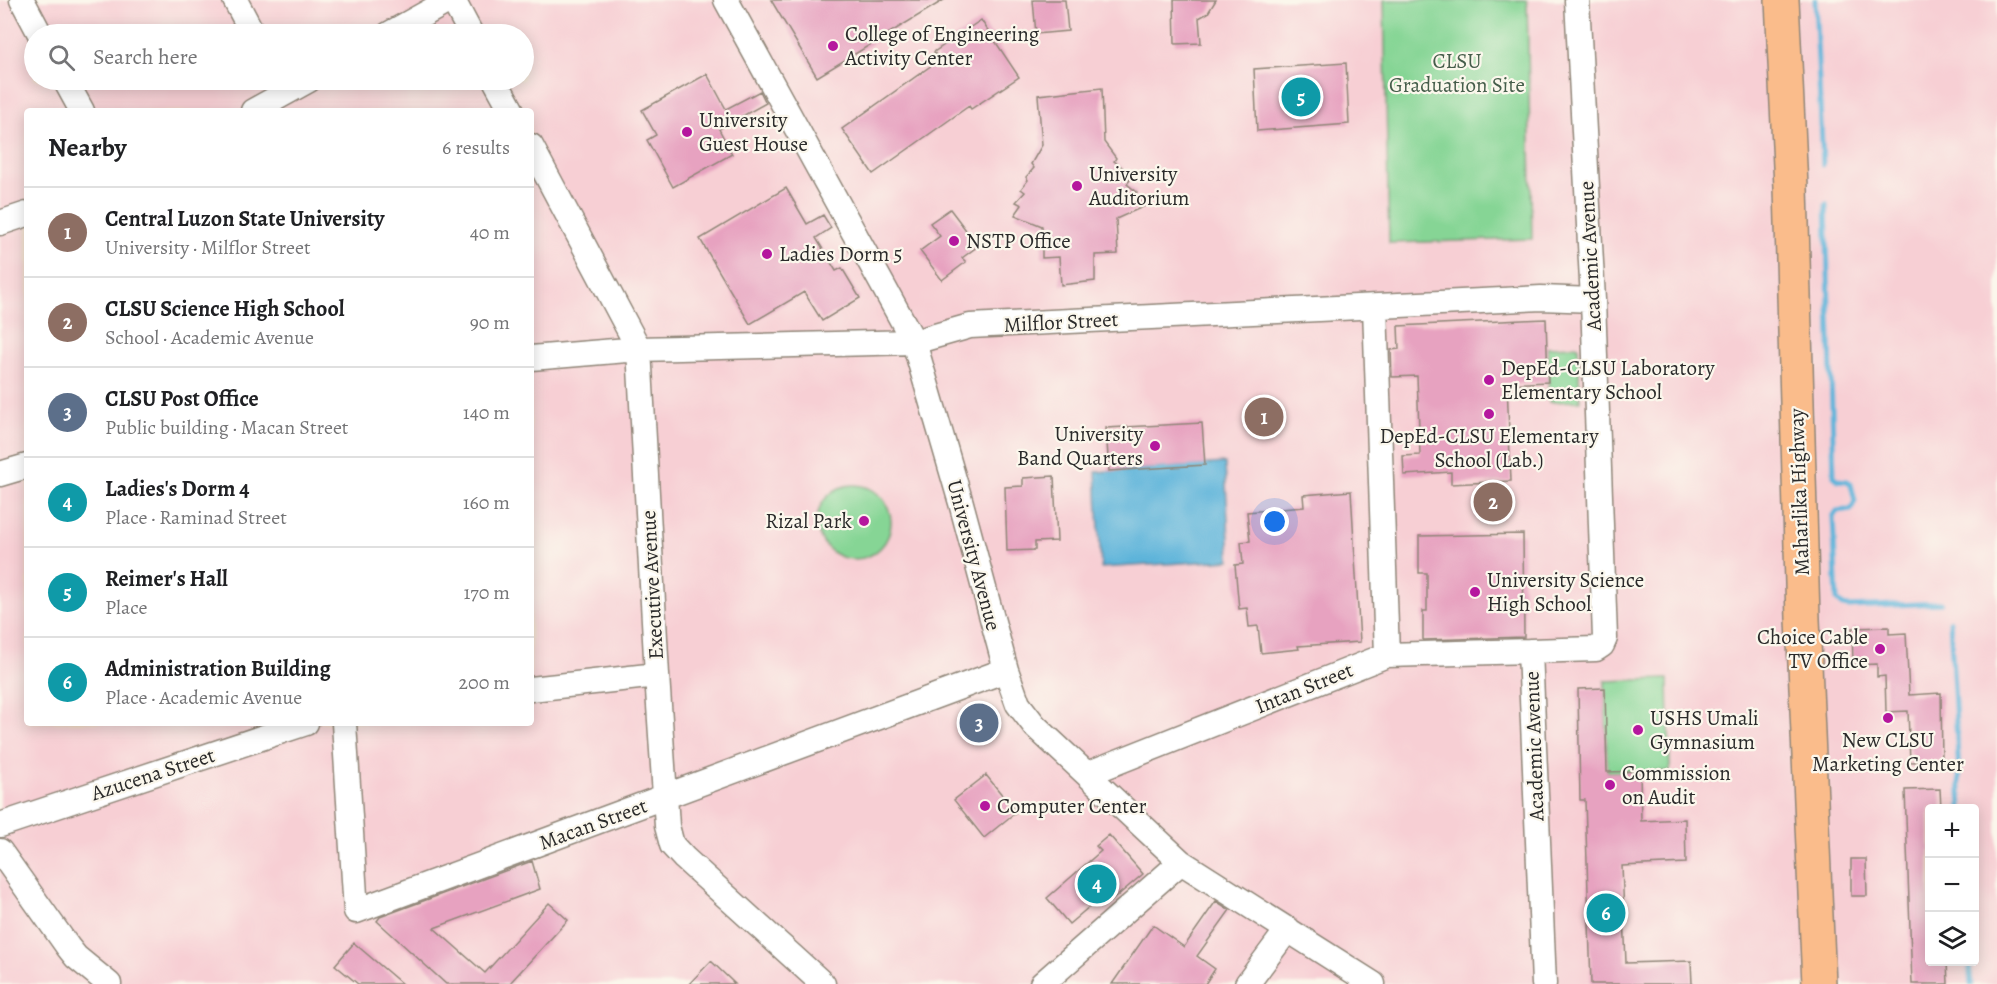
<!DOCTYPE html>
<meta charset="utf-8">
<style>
body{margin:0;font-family:Alegreya,serif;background:#f2f2f2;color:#202124}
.controls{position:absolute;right:18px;bottom:18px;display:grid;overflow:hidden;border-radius:6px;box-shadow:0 3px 15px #0003}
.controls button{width:54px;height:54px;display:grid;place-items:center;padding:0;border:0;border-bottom:2px solid #e0e0e0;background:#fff;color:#202124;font:30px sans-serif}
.you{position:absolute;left:1275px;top:522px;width:21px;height:21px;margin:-15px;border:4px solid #fff;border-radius:50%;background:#1a73e8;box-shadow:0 0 0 9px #1a73e833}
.badge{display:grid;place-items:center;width:39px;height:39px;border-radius:50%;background:#111827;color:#fff;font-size:20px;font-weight:700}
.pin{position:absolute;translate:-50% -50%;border:3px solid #fff;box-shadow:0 2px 6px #0006}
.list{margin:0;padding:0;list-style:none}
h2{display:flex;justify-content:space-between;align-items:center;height:78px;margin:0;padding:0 24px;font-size:26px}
h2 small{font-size:20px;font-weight:400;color:#757577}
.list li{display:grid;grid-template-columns:39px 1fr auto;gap:18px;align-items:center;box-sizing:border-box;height:90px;padding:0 24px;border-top:2px solid #e0e0e0}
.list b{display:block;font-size:22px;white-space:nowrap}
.list p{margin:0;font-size:20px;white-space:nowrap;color:#757577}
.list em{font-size:20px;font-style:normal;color:#757577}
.icon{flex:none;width:33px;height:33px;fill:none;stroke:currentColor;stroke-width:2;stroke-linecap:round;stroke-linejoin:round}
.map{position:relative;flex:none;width:1997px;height:984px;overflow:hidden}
.search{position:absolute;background:#fff;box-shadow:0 3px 15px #0003;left:24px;top:24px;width:510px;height:66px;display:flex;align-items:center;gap:15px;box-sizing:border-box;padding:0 21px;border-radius:33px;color:#757577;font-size:22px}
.panel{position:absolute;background:#fff;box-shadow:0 3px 15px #0003;left:24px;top:108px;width:510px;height:618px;border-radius:6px}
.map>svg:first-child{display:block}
.built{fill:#f7cfd4;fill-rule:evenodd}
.green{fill:#86d595;stroke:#588060;stroke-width:1.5}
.water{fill:#5db4da;stroke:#447082;stroke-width:1.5}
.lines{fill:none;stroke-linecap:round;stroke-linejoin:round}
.stream{stroke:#5db4da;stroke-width:5}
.building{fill:#e7a2c0}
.minor-casing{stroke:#908678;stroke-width:27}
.highway-casing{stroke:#908678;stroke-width:36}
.minor{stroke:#fff;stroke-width:24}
.highway{stroke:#fabc8b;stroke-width:33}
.poi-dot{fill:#b5179e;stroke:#fbf7ec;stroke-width:2}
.labels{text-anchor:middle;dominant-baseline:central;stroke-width:4.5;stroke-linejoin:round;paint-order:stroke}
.poi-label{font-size:21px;fill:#2b2b2b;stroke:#fbf7ec;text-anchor:start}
.park-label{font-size:21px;fill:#465e4b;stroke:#fbf7ec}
.street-label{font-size:21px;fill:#2b2b2b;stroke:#fbf7ec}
</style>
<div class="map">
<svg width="1997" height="984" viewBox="0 0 1997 984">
<rect width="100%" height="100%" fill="#fbf7ec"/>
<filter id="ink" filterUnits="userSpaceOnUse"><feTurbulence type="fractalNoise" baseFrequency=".0167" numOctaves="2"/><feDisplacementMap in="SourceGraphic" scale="12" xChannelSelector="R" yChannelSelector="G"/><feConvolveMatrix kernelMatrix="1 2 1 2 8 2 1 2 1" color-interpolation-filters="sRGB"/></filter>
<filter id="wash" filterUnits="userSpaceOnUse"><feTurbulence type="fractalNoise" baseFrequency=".008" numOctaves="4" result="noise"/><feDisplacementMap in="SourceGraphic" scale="24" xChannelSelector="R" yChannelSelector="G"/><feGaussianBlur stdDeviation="1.35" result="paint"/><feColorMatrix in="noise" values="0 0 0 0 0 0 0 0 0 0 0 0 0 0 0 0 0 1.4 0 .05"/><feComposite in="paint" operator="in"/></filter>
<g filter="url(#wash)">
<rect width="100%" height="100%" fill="#f6e0c6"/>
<path class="built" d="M 0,0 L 1997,0 L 1997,984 L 0,984 ZM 34,34 L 524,34 L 524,80 L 34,80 ZM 27,111 L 531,111 L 531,723 L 27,723 ZM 1930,808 L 1974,808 L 1974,962 L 1930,962 Z"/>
<path class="green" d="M 1384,0 L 1527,0 L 1532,239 L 1389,243 Z
M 1578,346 L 1580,401 L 1549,402 L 1547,347 Z
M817 522a37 37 0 1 1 74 0a37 37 0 1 1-74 0Z
M 1668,679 L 1670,771 L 1607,772 L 1605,681 Z"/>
<path class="water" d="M 1225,463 L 1230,560 L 1101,568 L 1096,472 Z"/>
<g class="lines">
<path class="stream" d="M 1815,0 L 1823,165
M 1826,204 L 1834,476 L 1838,480 L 1847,481 L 1851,484 L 1855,501 L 1851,509 L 1837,511 L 1833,517 L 1837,600 L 1843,606 L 1848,607 L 1941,603
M 1950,621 L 1961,808
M 1969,962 L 1971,984"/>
</g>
<g id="blocks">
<path class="building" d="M 771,0 L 944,0 L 817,77 Z
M 1033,0 L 1065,0 L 1068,31 L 1036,34 Z
M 1174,0 L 1216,0 L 1208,13 L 1199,18 L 1201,43 L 1175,44 Z
M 981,20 L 1019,77 L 971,109 L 969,106 L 873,174 L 842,129 L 939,60 L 934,52 Z
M 1346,63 L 1349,124 L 1257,131 L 1254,69 Z
M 707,74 L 726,109 L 760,91 L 766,103 L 719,129 L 732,154 L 673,187 L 647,140 L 656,135 L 642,110 Z
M 1102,88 L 1104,142 L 1116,158 L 1114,161 L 1123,168 L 1120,172 L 1130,180 L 1127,184 L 1137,192 L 1133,195 L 1145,206 L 1116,219 L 1118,254 L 1095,255 L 1095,281 L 1061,285 L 1059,257 L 1042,258 L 1042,226 L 1015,215 L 1022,205 L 1016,202 L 1025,192 L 1021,189 L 1028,180 L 1026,177 L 1034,168 L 1031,164 L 1042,145 L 1038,95 Z
M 786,188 L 807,224 L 823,215 L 831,228 L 816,238 L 836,271 L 842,268 L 860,298 L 822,321 L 804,292 L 750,324 L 700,239 Z
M 950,209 L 978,246 L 962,258 L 966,262 L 942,280 L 920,251 L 940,236 L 930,223 Z
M 1546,319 L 1548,382 L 1507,384 L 1511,481 L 1451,484 L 1451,472 L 1404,475 L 1403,456 L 1420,455 L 1417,376 L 1392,377 L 1391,350 L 1399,349 L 1398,326 Z
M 1202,423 L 1205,465 L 1109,471 L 1106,428 Z
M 1054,476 L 1057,541 L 1035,542 L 1035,550 L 1007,551 L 1005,487 L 1023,486 L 1023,478 Z
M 1351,491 L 1360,642 L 1298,646 L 1299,649 L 1261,653 L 1258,626 L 1249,627 L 1247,608 L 1239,609 L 1235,565 L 1243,564 L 1241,542 L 1250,541 L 1247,512 L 1304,507 L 1303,495 Z
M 1523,534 L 1524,637 L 1423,640 L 1423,611 L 1427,611 L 1427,573 L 1419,573 L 1419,536 Z
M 1889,627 L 1889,634 L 1906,633 L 1909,695 L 1941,693 L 1942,761 L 1910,762 L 1908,711 L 1886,712 L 1885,676 L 1877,677 L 1877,664 L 1853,665 L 1852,628 Z
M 1605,688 L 1607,772 L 1640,771 L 1641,821 L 1685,819 L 1686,863 L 1622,866 L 1626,963 L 1691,961 L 1692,984 L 1591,984 L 1585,800 L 1580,800 L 1578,689 Z
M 986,775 L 1016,812 L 984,838 L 954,800 Z
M 1940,789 L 1941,808 L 1929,808 L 1929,962 L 1947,962 L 1948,984 L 1912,984 L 1905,790 Z
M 1109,835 L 1143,874 L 1110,902 L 1103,895 L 1069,924 L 1047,898 L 1101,851 L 1096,846 Z
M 1851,859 L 1866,859 L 1867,896 L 1851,896 Z
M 532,861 L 540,889 L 434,928 L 485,973 L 549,903 L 568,920 L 509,984 L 446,984 L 377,921 L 380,917 Z
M 1216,901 L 1230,910 L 1197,956 L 1215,969 L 1205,984 L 1112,984 L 1153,925 L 1184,947 Z
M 354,943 L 402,984 L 358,984 L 335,965 Z
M 711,961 L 735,984 L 689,984 Z"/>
</g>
</g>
<g filter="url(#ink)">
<use href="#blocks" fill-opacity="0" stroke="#908678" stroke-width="1.5"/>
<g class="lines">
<defs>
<path id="minor" d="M 22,0 L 40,34
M 235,0 L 253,34
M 453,0 L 471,34
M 726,0 L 914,342 L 961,503 L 1006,670 L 1018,704 L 1035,726 L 1181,862 L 1373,984
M 389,34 L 450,0
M 65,80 L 82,111
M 495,80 L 512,111
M 253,111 L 309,80
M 531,146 L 639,349 L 657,675 L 667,826 L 672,845 L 684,858 L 823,984
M 0,223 L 27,214
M 1375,307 L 1387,655
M 531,358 L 639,349 L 914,342 L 970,326 L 1541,298 L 1593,300
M 0,474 L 27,466
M 531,689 L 657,675
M 344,723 L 356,911 L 1006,670
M 1087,774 L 1387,655 L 1530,651
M 0,825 L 306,723
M 0,851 L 68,947 L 76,957 L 109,984
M 1042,984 L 1181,862
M 1247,984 L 1288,929
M 1544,984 L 1530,651 L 1596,649 L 1602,645 L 1605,638 L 1593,300 L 1577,0"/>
<path id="highway" d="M 1782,0 L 1791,187 L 1803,619 L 1819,984"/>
</defs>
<use href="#minor" class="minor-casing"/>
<use href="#highway" class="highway-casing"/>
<use href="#minor" class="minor"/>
<use href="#highway" class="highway"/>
</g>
</g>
<g class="poi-dot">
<circle cx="833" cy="46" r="6"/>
<circle cx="687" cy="132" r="6"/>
<circle cx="1077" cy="186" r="6"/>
<circle cx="954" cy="241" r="6"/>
<circle cx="767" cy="254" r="6"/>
<circle cx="1489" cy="380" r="6"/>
<circle cx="1489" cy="414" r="6"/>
<circle cx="1155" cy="446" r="6"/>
<circle cx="864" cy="521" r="6"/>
<circle cx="1475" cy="592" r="6"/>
<circle cx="1880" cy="649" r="6"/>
<circle cx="1888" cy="718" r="6"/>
<circle cx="1638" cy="730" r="6"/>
<circle cx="1610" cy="785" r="6"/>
<circle cx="985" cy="806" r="6"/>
</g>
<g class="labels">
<g class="poi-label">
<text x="845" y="34">College of Engineering<tspan x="845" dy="24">Activity Center</tspan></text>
<text x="699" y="120">University<tspan x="699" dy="24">Guest House</tspan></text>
<text x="1089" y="174">University<tspan x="1089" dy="24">Auditorium</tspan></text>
<text x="966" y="241">NSTP Office</text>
<text x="779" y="254">Ladies Dorm 5</text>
<text x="1501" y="368">DepEd-CLSU Laboratory<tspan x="1501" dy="24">Elementary School</tspan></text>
<text x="1143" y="434" text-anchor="end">University<tspan x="1143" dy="24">Band Quarters</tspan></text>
<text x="1489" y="436" text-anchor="middle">DepEd-CLSU Elementary<tspan x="1489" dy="24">School (Lab.)</tspan></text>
<text x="852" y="521" text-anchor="end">Rizal Park</text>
<text x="1487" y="580">University Science<tspan x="1487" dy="24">High School</tspan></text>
<text x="1868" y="637" text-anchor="end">Choice Cable<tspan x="1868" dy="24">TV Office</tspan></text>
<text x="1650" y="718">USHS Umali<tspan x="1650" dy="24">Gymnasium</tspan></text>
<text x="1888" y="740" text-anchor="middle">New CLSU<tspan x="1888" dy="24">Marketing Center</tspan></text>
<text x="1622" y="773">Commission<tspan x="1622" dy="24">on Audit</tspan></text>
<text x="997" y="806">Computer Center</text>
</g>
<g class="park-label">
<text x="1457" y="61">CLSU<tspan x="1457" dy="24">Graduation Site</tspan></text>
</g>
<g class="street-label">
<text transform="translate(1590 256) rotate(-93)">Academic Avenue</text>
<text transform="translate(1061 322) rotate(-3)">Milflor Street</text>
<text transform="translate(1799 492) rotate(-92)">Maharlika Highway</text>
<text transform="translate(974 555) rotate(75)">University Avenue</text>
<text transform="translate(652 585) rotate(-93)">Executive Avenue</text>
<text transform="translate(1304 688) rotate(-22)">Intan Street</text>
<text transform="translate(1534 746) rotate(-92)">Academic Avenue</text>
<text transform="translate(153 774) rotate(-18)">Azucena Street</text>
<text transform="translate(593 824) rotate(-20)">Macan Street</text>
</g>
</g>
</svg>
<div class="controls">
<button>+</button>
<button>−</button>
<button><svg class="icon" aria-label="layers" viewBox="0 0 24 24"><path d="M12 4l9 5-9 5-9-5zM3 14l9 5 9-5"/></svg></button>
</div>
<div class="you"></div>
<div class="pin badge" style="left:1264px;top:417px;background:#8d6e63">1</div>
<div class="pin badge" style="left:1493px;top:502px;background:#8d6e63">2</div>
<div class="pin badge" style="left:979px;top:723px;background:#5c6f8a">3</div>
<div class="pin badge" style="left:1097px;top:884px;background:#0f9aa8">4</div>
<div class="pin badge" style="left:1301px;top:97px;background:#0f9aa8">5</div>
<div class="pin badge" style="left:1606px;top:913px;background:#0f9aa8">6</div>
<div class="search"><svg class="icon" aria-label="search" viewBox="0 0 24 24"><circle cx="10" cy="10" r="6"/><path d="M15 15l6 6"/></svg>Search here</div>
<section class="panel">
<h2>Nearby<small>6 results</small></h2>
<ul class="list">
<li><span class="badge" style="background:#8d6e63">1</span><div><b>Central Luzon State University</b><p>University · Milflor Street</p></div><em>40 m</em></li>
<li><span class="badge" style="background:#8d6e63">2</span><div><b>CLSU Science High School</b><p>School · Academic Avenue</p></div><em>90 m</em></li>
<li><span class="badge" style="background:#5c6f8a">3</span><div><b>CLSU Post Office</b><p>Public building · Macan Street</p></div><em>140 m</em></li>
<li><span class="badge" style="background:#0f9aa8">4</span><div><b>Ladies's Dorm 4</b><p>Place · Raminad Street</p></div><em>160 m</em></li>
<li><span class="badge" style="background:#0f9aa8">5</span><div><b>Reimer's Hall</b><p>Place</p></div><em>170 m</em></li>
<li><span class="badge" style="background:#0f9aa8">6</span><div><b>Administration Building</b><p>Place · Academic Avenue</p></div><em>200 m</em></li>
</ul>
</section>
</div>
